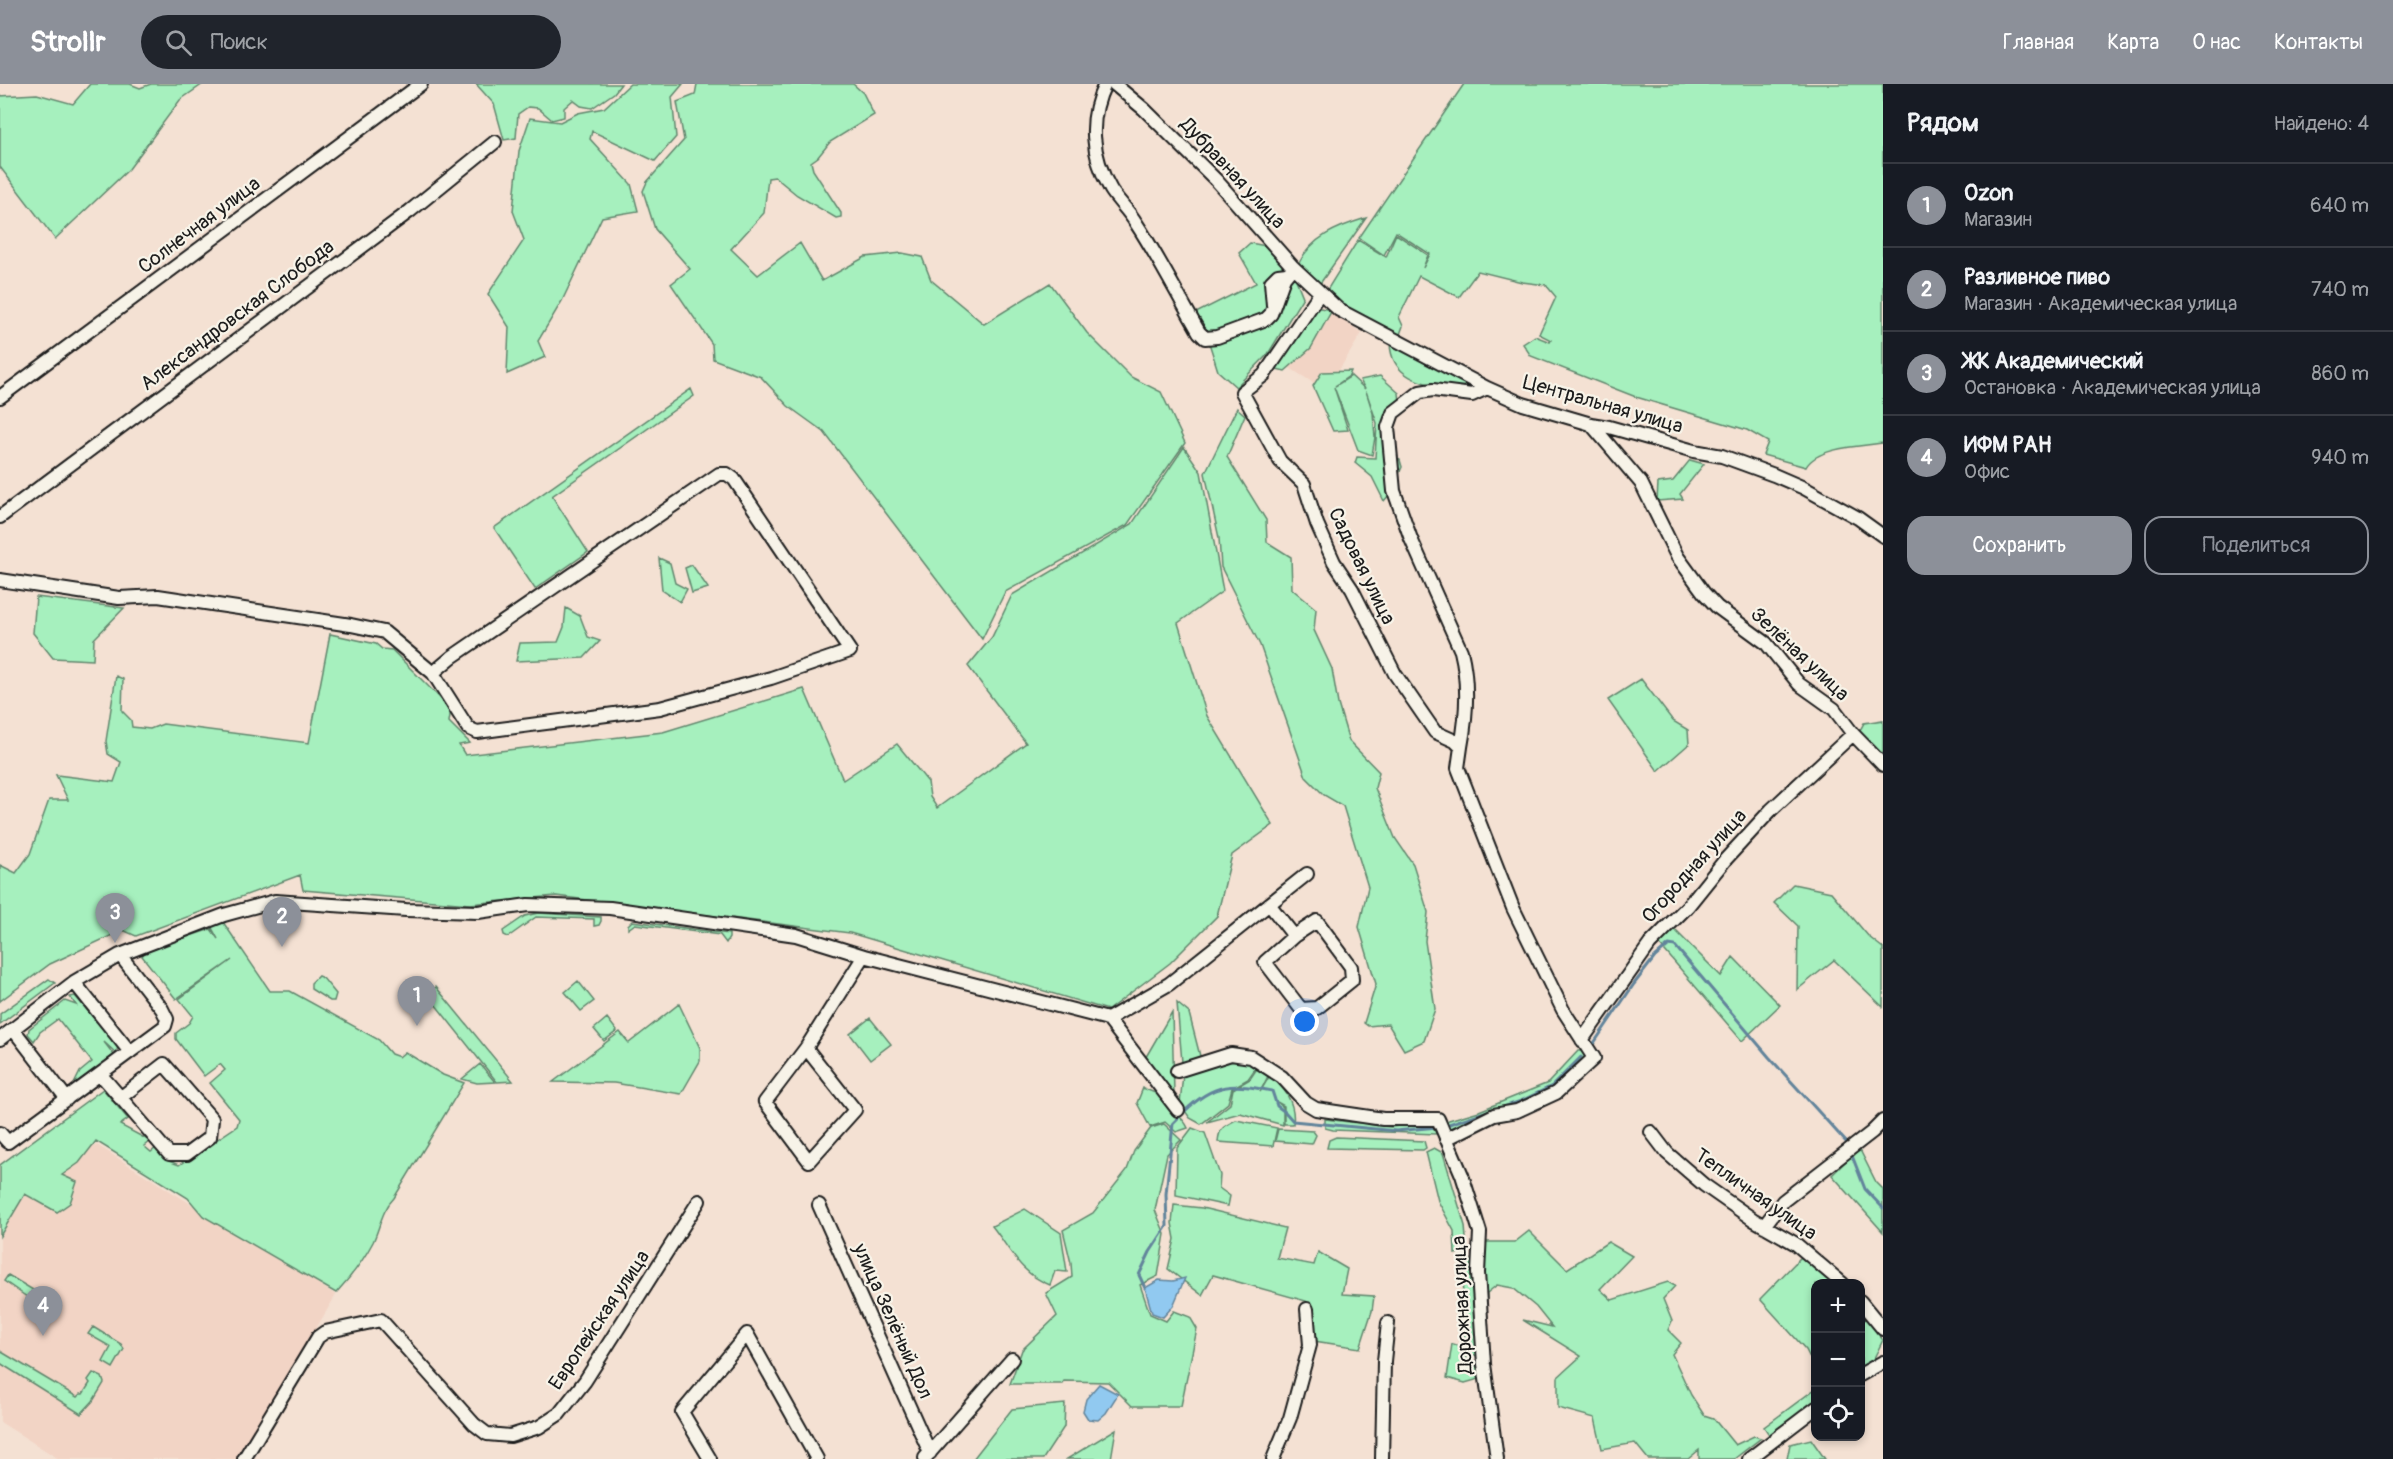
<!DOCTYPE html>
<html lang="ru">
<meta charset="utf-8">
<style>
body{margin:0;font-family:Pangolin,sans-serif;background:#20242c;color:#f1f3f6}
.controls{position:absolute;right:18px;bottom:18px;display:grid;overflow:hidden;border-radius:12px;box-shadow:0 3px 9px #0003}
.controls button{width:54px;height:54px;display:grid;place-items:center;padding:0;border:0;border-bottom:2px solid #363941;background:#171b24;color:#f1f3f6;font:30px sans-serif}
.you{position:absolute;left:1305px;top:938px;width:21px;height:21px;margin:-15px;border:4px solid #fff;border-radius:50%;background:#1a73e8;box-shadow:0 0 0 9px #1a73e833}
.badge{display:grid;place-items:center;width:39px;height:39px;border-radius:50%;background:#8c9099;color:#fff;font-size:20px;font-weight:700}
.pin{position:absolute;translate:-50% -50px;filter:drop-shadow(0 2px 3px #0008)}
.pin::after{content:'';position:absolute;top:32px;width:21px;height:18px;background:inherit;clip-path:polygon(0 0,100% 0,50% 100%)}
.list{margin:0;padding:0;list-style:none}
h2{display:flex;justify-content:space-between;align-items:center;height:78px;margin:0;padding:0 24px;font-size:26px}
h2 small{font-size:20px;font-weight:400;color:#9ea1a6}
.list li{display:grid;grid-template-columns:39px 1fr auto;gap:18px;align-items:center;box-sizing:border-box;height:84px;padding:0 24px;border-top:2px solid #363941}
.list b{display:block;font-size:22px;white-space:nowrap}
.list p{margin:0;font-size:20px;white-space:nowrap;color:#9ea1a6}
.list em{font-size:20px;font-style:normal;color:#9ea1a6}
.actions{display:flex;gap:12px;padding:18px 24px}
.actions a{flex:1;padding:14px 0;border:2px solid #8c9099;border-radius:18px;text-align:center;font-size:21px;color:#8c9099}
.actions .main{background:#8c9099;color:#fff}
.icon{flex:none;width:33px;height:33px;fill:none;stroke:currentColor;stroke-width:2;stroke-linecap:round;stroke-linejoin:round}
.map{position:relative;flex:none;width:1883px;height:1375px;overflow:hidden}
header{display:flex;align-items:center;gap:36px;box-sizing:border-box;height:84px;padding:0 30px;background:#8c9099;color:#fff}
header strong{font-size:28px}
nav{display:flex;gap:33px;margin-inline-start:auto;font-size:21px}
.search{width:420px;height:54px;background:#20242c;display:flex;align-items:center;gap:15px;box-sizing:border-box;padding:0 21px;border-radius:33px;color:#9ea1a6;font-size:22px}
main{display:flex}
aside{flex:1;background:#171b24}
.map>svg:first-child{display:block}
.built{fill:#f2d4c5}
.green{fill:#a6f0be;stroke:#61866d;stroke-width:1.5}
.water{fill:#91c9f0;stroke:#62849b;stroke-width:1.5}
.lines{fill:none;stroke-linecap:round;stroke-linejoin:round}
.stream{stroke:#62849b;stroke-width:3}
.minor-casing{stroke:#1c1c1c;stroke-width:16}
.minor{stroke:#f7f3e8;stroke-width:12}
.labels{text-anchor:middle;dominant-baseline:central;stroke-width:4.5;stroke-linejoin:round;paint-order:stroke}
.street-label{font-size:20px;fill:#1c1c1c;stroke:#f7f3e8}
</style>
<header>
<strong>Strollr</strong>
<div class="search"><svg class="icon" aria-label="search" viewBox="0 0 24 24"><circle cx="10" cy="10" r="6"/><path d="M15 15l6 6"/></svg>Поиск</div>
<nav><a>Главная</a><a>Карта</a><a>О нас</a><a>Контакты</a></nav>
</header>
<main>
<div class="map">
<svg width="1883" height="1375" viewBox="0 0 1883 1375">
<rect width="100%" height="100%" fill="#f4e1d3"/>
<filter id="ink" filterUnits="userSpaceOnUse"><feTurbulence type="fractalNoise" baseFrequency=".0167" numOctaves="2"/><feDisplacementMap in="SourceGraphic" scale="12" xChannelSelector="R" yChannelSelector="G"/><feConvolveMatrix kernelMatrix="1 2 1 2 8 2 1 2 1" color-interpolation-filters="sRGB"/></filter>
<g filter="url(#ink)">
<path class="built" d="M 1318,221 L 1362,249 L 1326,307 L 1282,279 Z
M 97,1061 L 336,1211 L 238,1375 L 59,1375 L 0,1338 L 0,1098 Z"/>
<path class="green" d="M 90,0 L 130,0 L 140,4 L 151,0 L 203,0 L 180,16 L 129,85 L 55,155 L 0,83 L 0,12 L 37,10 L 73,20 Z
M 476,0 L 621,0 L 614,9 L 592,24 L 581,22 L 573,16 L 564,24 L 564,33 L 552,36 L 538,24 L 528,23 L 518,30 L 516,54 L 504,56 L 494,20 Z
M 630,0 L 683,0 L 672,13 L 676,53 L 655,77 L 592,47 L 590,55 L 631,100 L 638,127 L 602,133 L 562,217 L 538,257 L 545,273 L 507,290 L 509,243 L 488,210 L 524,156 L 513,127 L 519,67 L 530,34 L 560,38 L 578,29 L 604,24 Z
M 697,0 L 853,0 L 863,9 L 874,31 L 830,58 L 818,73 L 811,78 L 813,86 L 841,129 L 841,133 L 836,134 L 797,111 L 775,93 L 768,94 L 764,129 L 731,165 L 758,191 L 800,159 L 822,197 L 865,173 L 902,169 L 922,173 L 931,196 L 984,240 L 1050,199 L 1087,249 L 1131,293 L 1161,308 L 1185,359 L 1127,441 L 1005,508 L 982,555 L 824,348 L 788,322 L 761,293 L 713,275 L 712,260 L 671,200 L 690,185 L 655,145 L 643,107 L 647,98 L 684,56 L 677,18 L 695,11 Z
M 1464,0 L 1883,0 L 1883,359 C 1862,362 1817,363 1806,383 L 1763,371 L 1768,358 L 1747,346 L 1636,313 L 1531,272 L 1523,260 L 1535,252 L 1550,258 L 1551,256 L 1539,250 L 1556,213 L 1546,201 L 1522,198 L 1478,187 L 1459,213 L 1419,192 L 1399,233 L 1403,242 L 1399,253 L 1353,230 L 1327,206 L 1358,156 L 1386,173 L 1396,150 L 1428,171 L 1423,184 L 1430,170 L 1396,148 L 1384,171 L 1359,154 Z
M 1366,134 L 1319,201 L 1298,181 C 1311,153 1337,143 1366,134 Z
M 1250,159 L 1266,162 L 1295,193 L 1303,213 L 1268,270 L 1236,303 L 1218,287 L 1205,246 L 1192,231 L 1256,199 L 1239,169 Z
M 1314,223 L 1332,226 L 1311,264 L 1285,287 L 1272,284 Z
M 1390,259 L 1470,298 L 1458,306 C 1428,300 1391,297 1390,259 Z
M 1351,287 L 1349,292 L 1335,302 L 1351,292 L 1365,305 L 1360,296 L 1380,292 L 1399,309 L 1400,318 L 1386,369 L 1400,376 L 1402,383 L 1390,410 L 1384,417 L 1372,393 L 1355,379 L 1357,373 L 1375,374 L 1377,339 L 1366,307 L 1373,329 L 1375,353 L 1372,371 L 1358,366 L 1334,303 L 1348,346 L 1333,347 L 1313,302 L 1322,288 Z
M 691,305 L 694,312 L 552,412 L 588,468 L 535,505 L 494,444 Z
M 1237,324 L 1245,331 L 1227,373 L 1266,436 L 1267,458 L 1291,473 L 1292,505 L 1316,525 L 1314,546 L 1332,585 L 1338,620 L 1349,657 L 1379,688 L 1375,704 L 1395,754 L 1413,780 L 1428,828 L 1425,857 L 1435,925 L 1424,957 L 1404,966 L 1388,940 L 1368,942 L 1364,939 L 1376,900 L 1359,843 L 1368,803 L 1343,722 L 1324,711 L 1306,693 L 1260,561 L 1221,483 L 1219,454 L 1205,389 Z
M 1184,363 L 1201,388 L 1223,507 L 1178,539 L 1207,632 L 1273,741 L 1232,771 L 1217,832 L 1170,879 L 1108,926 L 850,849 L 556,812 L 470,820 L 303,806 L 300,791 L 136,852 L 123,846 L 50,880 L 0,917 L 0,781 L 16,789 L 30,770 L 49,716 L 68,716 L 56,691 L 114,698 L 121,678 L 108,670 L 106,657 L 116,592 L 123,595 L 122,627 L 131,636 L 132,643 L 150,645 L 163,640 L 309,659 L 330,550 L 376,560 L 382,565 L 392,566 L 451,625 L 449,638 L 470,659 L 459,661 L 465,671 L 663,648 L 804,605 L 843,696 L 897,660 L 928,698 L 930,713 L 937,724 L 1026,659 L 968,582 L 992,553 L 1012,511 L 1132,440 Z
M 1690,376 L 1704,380 L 1680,410 L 1683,415 L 1657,417 L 1658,399 L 1673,397 Z
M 659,474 L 670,479 L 675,499 L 687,505 L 680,518 L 662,506 Z
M 692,481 L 708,504 L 692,509 L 685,484 Z
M 36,513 L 124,524 L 94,555 L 93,576 L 53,574 L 33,549 Z
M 566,524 L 580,532 L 588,553 L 600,557 L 584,574 L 516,577 L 520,559 L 558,558 L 564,543 Z
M 1641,595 L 1673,637 L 1688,646 L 1689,660 L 1658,687 L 1608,616 Z
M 1883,636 L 1883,674 L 1858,650 L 1864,639 Z
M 1793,800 L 1831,808 L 1869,853 L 1883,864 L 1883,923 L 1834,876 L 1797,906 L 1798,842 L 1774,819 Z
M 538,829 L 601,833 L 601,837 L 599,841 L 594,842 L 594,835 L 536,833 L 508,853 L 504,851 L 503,847 L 525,832 Z
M 632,837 L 729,850 L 729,854 L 726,859 L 720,851 L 635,840 L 628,845 L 628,841 Z
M 223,838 L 270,907 L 290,907 L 379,956 L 391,970 L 399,973 L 405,968 L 443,991 L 464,999 L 394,1114 C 382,1126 380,1143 373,1158 C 363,1177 350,1194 336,1209 L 203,1132 L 188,1114 L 96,1057 L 79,1079 L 62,1091 L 77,1098 L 70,1119 L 57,1128 L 25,1110 L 0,1152 L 0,1081 L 103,1005 L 128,1035 L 120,1041 L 150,1057 L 144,1062 L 151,1068 L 156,1064 L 166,1076 L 179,1081 L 237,1042 L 239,1035 L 210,999 L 225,986 L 220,980 L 204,992 L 176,955 L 176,949 L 189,939 L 193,932 L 179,915 L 232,876 L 176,915 L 142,872 L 145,867 L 211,845 L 218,855 L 211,842 Z
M 1674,845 L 1721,892 L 1733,873 L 1780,921 L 1742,957 L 1659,860 Z
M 318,892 L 323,894 L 336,910 L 334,917 L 330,917 L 311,905 L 311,899 Z
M 49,895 L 55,899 L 0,940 L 0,930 Z
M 578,897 L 594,917 L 581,927 L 565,908 Z
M 436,903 L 513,997 L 497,998 L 427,910 Z
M 75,912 L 118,963 L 116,969 L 104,958 L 114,971 L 74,1000 L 80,988 L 92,978 L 58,935 L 40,948 L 34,957 L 28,950 L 29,945 L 34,941 L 65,917 L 76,921 L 70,913 Z
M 1177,919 L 1189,929 L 1200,972 L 1208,980 C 1227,974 1240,970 1257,982 L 1248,995 L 1232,1004 L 1228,1019 L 1201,1040 L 1190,1034 L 1180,1020 L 1183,990 Z
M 679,920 L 700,964 L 700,977 L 681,1010 L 614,999 L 553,998 L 620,948 L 629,959 Z
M 1172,928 L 1174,1010 L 1143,978 Z
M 607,934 L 617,947 L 604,957 L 594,945 Z
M 870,934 L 891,960 L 870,976 L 850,950 Z
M 1578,967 L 1583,967 L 1585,975 L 1556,1003 L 1533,1016 L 1445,1046 L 1442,1038 L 1479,1027 L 1548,999 Z
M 480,980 L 495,998 L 477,999 L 462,995 Z
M 1258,983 L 1269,990 L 1260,1008 L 1270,991 C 1285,1004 1296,1020 1293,1040 L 1284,1040 L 1284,1022 L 1277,1018 L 1283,1023 L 1283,1041 L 1240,1029 L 1207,1038 L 1230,1020 L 1233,1005 L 1250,995 Z
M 1143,1004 L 1160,1011 C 1166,1026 1182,1029 1188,1044 L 1176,1048 L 1165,1038 L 1150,1043 L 1137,1019 Z
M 1325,1035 L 1391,1043 L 1433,1038 L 1436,1050 L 1333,1046 L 1325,1044 Z
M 1236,1036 L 1277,1044 L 1273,1062 L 1218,1058 C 1219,1044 1224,1042 1236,1036 Z
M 1164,1040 L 1181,1056 L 1167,1070 L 1155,1126 L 1165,1150 L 1158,1192 L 1140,1201 L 1150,1230 L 1166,1237 L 1174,1227 L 1190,1233 L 1197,1245 L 1181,1322 L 1132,1322 L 1108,1298 L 1064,1297 L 1062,1300 L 1010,1300 L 1022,1266 L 1057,1232 L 1046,1209 L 1072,1193 L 1071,1179 L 1063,1146 L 1093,1129 L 1127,1086 L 1134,1067 L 1151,1044 Z
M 1192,1044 L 1205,1049 L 1220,1091 L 1219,1104 L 1230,1112 L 1228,1122 L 1176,1111 L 1177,1064 Z
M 1278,1045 L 1313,1047 L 1316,1051 L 1312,1060 L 1275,1057 Z
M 1336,1053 L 1424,1057 L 1426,1064 L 1423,1066 L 1327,1064 L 1329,1056 Z
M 1434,1064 L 1443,1069 L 1465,1142 L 1467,1167 L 1455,1170 L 1454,1147 L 1438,1117 L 1426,1068 Z
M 1859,1064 L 1876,1098 L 1883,1105 L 1883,1148 L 1832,1091 Z
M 1174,1121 L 1202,1124 L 1285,1144 L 1277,1174 L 1314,1181 L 1318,1168 L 1347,1185 L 1342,1210 L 1374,1212 L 1372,1227 L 1360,1264 L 1314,1257 L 1306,1217 L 1213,1191 L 1202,1211 L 1168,1185 L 1175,1155 L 1172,1139 Z
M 1025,1125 L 1061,1149 L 1067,1188 L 1055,1187 L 1050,1201 C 1020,1190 1011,1166 992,1142 Z
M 1529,1147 L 1567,1185 L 1608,1158 L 1632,1172 L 1600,1205 L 1612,1216 L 1668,1198 L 1675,1202 L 1663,1215 L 1672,1237 L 1668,1246 L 1681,1259 L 1672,1270 L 1691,1311 L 1704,1331 L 1713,1334 L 1735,1361 L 1754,1352 L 1761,1354 L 1734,1375 L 1699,1375 L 1699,1366 L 1688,1375 L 1648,1375 L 1635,1359 L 1602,1365 L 1595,1334 L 1558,1324 L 1558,1293 L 1581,1272 L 1523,1236 L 1552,1243 L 1536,1223 L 1513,1204 L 1497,1201 L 1487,1209 L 1486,1234 L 1483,1193 L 1486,1158 L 1515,1158 Z
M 1462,1173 L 1473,1178 L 1473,1219 L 1481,1273 L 1467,1269 C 1463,1254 1464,1241 1464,1226 C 1463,1207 1461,1191 1462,1173 Z
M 1801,1173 L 1836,1199 L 1816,1200 L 1815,1284 L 1806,1266 L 1760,1215 Z
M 8,1191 L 53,1218 L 54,1222 L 50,1229 L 4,1197 Z
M 1860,1226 L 1883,1256 L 1873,1276 L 1861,1284 Z
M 93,1243 L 121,1260 L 124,1265 L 113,1284 L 103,1278 L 111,1263 L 88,1250 Z
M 1452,1260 L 1459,1262 L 1466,1274 L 1479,1285 L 1479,1295 L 1465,1299 L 1447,1294 Z
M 0,1267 L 77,1313 L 80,1310 L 83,1310 L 90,1299 L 88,1296 L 93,1289 L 102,1293 L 104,1299 L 93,1317 L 81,1330 L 0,1279 Z
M 1815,1305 L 1815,1316 L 1770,1352 L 1764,1343 Z
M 1065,1320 L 1064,1343 L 1043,1375 L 973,1375 L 1012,1325 Z
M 1116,1345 L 1111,1375 L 1067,1375 Z
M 1811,1355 L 1825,1375 L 1787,1375 L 1790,1360 Z"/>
<path class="water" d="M 1185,1194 L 1173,1222 L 1163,1233 L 1152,1229 L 1145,1204 L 1159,1196 L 1173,1197 Z
M 1099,1300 L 1118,1310 L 1106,1329 L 1098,1336 L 1088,1335 L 1083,1327 L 1086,1315 Z"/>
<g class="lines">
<path class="stream" d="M 1594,959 L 1634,900 L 1655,873 L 1669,861 L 1675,862 L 1769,973 L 1847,1059
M 1498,1025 L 1521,1017 L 1552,1002 L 1581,973
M 1184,1028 C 1214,998 1233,999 1272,1007 L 1277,1022 L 1285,1028 L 1293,1037 L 1396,1047 L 1437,1043
M 1443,1042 L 1488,1027
M 1851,1069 L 1865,1105 L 1883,1124
M 1145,1204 L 1139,1191 L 1150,1168 L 1167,1142 L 1166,1110 L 1173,1039 L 1179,1033"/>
<defs>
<path id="minor" d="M 1105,0 C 1088,35 1091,72 1111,106 C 1118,117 1129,127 1136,139 C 1159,174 1178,212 1199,248 L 1205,254 L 1217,253 L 1266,235 L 1271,230 L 1284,194 L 1293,183
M 1114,0 L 1144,25 L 1216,96 L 1293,183 L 1339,226 L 1487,304 L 1523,320 L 1591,340 L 1609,343 L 1694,367 L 1722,372 L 1774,391 L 1804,404 L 1858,434 L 1883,452
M 1320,209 L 1264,291 L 1242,308 L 1280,377 L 1304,400 L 1317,440 L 1334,478 L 1352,505 L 1395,590 L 1435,648 L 1455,657 L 1461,663 L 1458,684 L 1513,824 L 1563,926 L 1594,974 L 1556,1009 L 1517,1027 L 1494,1031 L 1446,1055
M 1273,221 L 1271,198 L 1278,191 L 1287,190
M 0,313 L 421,0
M 1591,340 L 1641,399 L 1677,472 L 1704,509 L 1717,523 L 1766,559 L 1799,600 L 1834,625 L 1853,650 L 1883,681
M 0,433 L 410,127 L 495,58
M 0,496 L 119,514 L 158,512 L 351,541 L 384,548 L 433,589 L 452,573 L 719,390 L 727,390 L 734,395 L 850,567 L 771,594 L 660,624 L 477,648 L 468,644 L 433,589
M 1461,663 C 1467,631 1469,599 1461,567 L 1411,455 L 1394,407 L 1388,343 L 1393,329 L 1420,308 L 1433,306 L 1472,311 L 1487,304
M 1269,820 L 1294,852 L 1317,837 L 1351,883 L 1352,896 L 1317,924 L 1301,925 L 1265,878 L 1294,852
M 864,872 L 1108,935 L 1178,1026
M 74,898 L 130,968
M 1108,935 L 1169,900 L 1307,790
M 13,945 L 67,1015
M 0,955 L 74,898 L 120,871 L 224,831 L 275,817 L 406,826 L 478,828 L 528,821 L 610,824 L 796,851 L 864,872 L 806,964 L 765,1018 L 809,1077 L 855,1026 L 806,964
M 1582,956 L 1650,860 L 1688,822 L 1725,776 L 1771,726 L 1853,650
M 1177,987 L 1231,970 L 1251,973 L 1282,993 L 1306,1019 L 1316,1025 L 1383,1035 L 1438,1035 L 1462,1091 L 1480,1148 L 1478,1189 L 1484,1280 L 1497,1375
M 100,990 L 108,999 L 169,1070 L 187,1070 L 210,1053 L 212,1035 L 164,980 L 120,1014
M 1651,1048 L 1667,1069 L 1704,1101 L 1754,1136 L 1796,1160 L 1843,1200
M 0,1049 L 8,1058 L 165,942 L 167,935 L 162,925 L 120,871
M 819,1121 L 930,1369
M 1764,1142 L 1783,1117 L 1872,1048 L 1883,1037
M 1860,1217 L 1883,1245
M 1860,1291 L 1883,1278
M 925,1374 L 1012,1275
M 244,1375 L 318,1253 L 325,1248 L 381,1236 L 474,1340 L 487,1350 L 510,1352 L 539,1343 L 559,1330 L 585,1297 L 699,1117
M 710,1375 L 682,1328 L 747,1250 L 817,1375
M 1273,1375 L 1290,1334 L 1310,1261 L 1307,1225
M 1382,1375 L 1384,1277 L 1388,1239
M 1749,1375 L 1816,1324"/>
</defs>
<use href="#minor" class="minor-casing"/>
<use href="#minor" class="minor"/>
</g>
</g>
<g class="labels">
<g class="street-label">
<text transform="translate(1233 89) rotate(47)">Дубравная улица</text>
<text transform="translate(199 141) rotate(-37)">Солнечная улица</text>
<text transform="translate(237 231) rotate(-37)">Александровская Слобода</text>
<text transform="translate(1603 320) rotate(16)">Центральная улица</text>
<text transform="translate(1362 482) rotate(64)">Садовая улица</text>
<text transform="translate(1800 570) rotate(43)">Зелёная улица</text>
<text transform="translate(1694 782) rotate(-48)">Огородная улица</text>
<text transform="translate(1756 1110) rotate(35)">Тепличная улица</text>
<text transform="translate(1462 1221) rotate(-93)">Дорожная улица</text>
<text transform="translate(599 1236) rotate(-56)">Европейская улица</text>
<text transform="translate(893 1237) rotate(66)">улица Зелёный Дол</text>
</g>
</g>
</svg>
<div class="controls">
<button>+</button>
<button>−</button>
<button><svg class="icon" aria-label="locate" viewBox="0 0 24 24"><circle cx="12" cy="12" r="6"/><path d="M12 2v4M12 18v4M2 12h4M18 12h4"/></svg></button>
</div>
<div class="you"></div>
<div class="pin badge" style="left:417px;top:942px">1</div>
<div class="pin badge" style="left:282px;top:863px">2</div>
<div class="pin badge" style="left:115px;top:859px">3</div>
<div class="pin badge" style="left:43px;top:1252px">4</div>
</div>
<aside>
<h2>Рядом<small>Найдено: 4</small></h2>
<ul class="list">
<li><span class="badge">1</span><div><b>Ozon</b><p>Магазин</p></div><em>640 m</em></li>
<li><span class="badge">2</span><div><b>Разливное пиво</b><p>Магазин · Академическая улица</p></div><em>740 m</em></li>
<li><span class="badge">3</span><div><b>ЖК Академический</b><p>Остановка · Академическая улица</p></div><em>860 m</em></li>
<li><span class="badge">4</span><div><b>ИФМ РАН</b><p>Офис</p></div><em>940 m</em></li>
</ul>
<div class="actions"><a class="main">Сохранить</a><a>Поделиться</a></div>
</aside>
</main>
